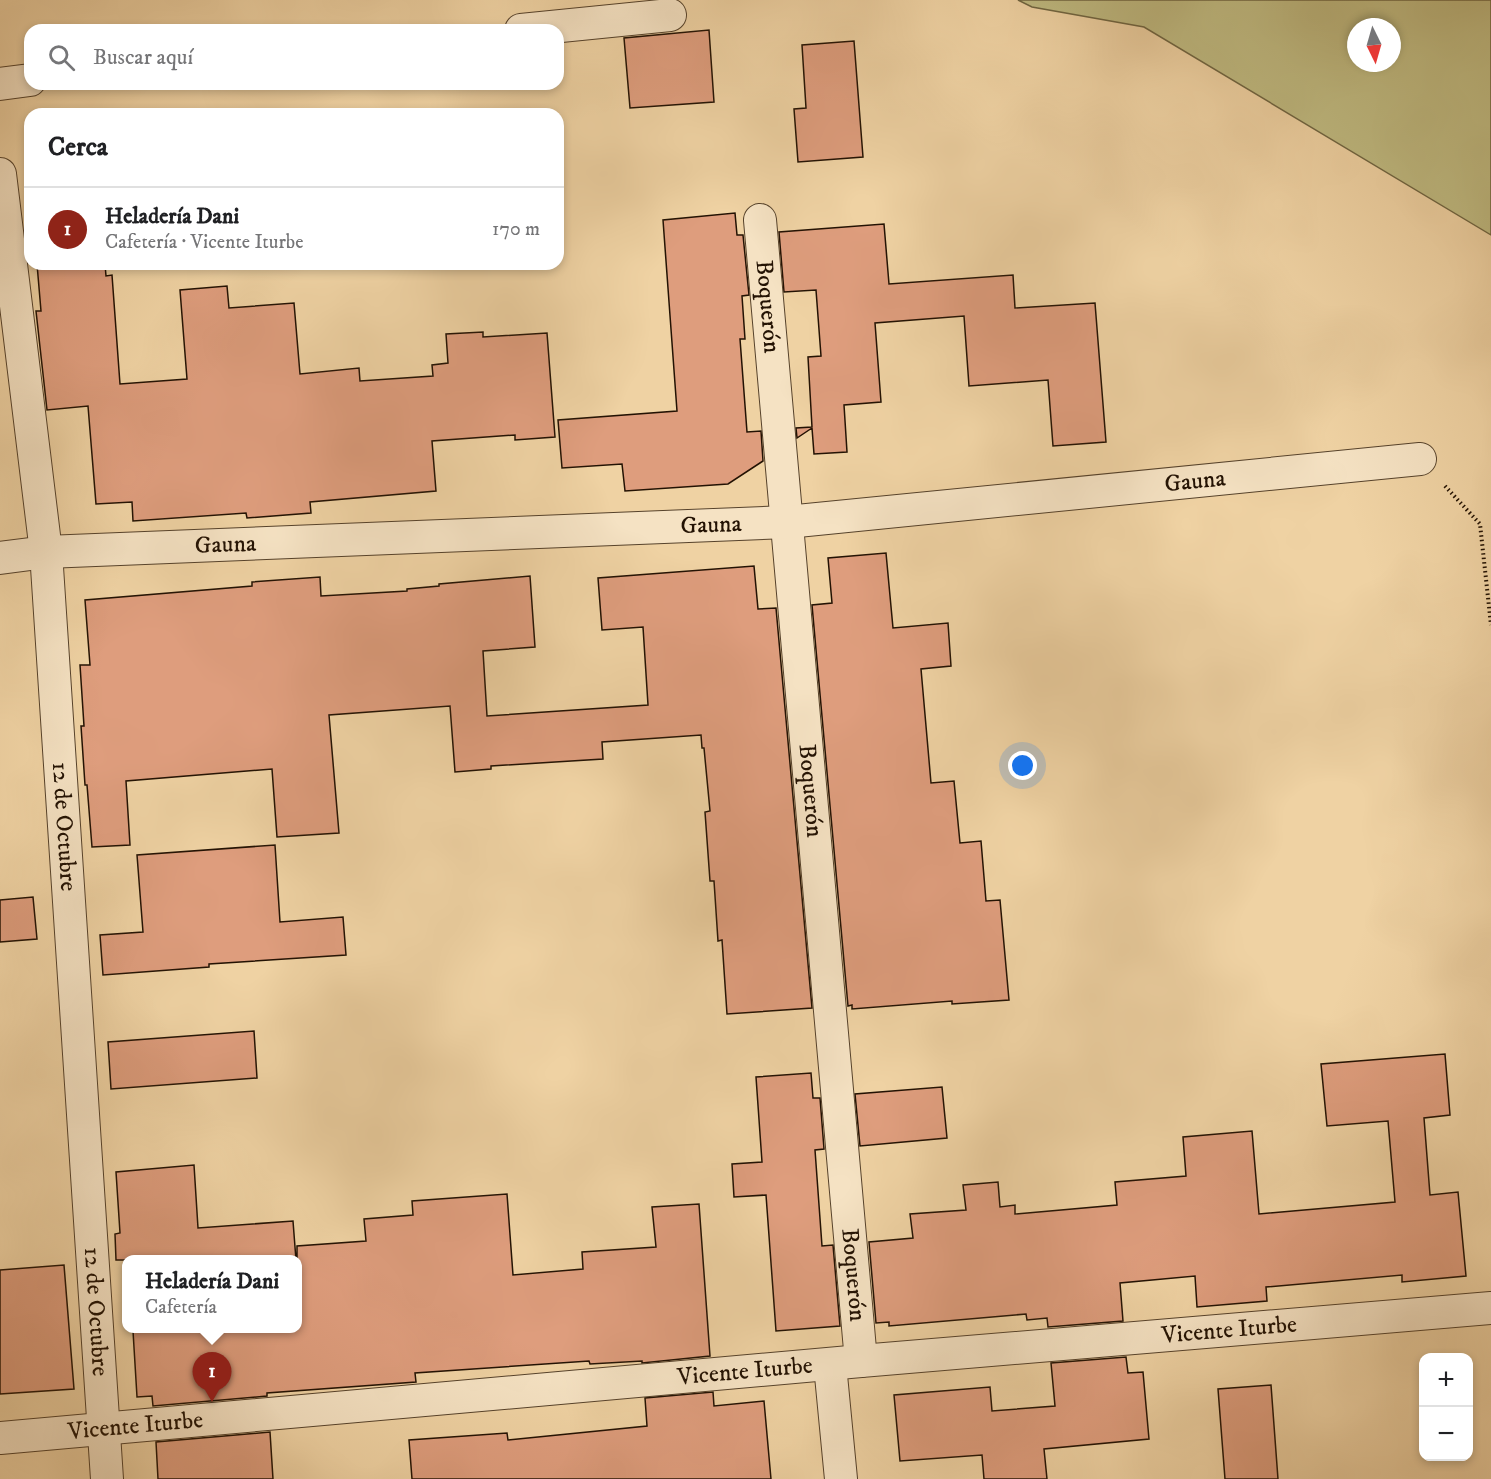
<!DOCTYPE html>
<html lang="es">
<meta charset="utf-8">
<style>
body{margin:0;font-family:"IM FELL DW Pica",serif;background:#f2f2f2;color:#202124}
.controls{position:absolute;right:18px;bottom:18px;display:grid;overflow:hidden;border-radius:12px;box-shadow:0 3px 9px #0003}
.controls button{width:54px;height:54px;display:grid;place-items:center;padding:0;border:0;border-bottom:2px solid #e0e0e0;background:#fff;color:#202124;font:30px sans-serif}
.compass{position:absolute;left:1347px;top:18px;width:54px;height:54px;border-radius:50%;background:#fff;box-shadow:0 3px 9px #0003;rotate:175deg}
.you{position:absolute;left:1023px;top:766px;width:21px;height:21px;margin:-15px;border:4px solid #fff;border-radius:50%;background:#1a73e8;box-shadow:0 0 0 9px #1a73e833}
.badge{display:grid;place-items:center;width:39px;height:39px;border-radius:50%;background:#8f2418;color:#fff;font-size:20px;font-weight:700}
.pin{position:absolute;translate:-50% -50px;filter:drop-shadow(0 2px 3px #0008)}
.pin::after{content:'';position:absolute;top:32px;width:21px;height:18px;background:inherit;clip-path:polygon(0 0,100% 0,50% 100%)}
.popup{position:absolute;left:122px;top:1255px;width:180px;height:78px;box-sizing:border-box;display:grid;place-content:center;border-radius:12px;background:#fff;filter:drop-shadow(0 2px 4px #0005);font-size:20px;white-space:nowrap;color:#757577}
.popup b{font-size:22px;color:#202124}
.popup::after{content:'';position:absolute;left:50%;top:100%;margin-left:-12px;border:12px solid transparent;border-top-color:#fff}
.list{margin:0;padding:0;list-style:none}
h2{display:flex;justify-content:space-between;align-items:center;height:78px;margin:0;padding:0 24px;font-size:26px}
h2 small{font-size:20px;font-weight:400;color:#757577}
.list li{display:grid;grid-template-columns:39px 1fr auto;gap:18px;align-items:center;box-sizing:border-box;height:84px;padding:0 24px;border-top:2px solid #e0e0e0}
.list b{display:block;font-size:22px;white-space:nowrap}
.list p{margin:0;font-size:20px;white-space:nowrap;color:#757577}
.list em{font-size:20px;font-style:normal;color:#757577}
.icon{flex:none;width:33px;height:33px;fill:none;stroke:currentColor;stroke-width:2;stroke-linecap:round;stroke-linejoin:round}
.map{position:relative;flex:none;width:1491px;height:1479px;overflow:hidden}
.search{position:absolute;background:#fff;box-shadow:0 3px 9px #0003;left:24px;top:24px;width:540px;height:66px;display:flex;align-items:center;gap:15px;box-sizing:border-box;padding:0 21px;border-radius:18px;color:#757577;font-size:22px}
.panel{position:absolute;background:#fff;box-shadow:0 3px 9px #0003;left:24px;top:108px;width:540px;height:162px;border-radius:18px}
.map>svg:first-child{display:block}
.green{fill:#bfba81;stroke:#716642;stroke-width:1.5;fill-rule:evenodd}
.building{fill:#de9d7d;stroke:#231203;stroke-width:1.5}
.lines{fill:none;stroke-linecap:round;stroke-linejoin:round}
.minor-casing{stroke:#56422b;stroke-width:34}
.path{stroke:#231203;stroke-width:4;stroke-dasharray:1.5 3;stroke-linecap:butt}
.minor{stroke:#f5e2c3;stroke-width:32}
.labels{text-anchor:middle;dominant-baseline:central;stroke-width:6;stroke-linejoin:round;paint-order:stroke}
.street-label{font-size:24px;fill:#231203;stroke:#f5e2c3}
</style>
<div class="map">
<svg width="1491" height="1479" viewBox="0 0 1491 1479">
<rect width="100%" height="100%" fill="#efd2a3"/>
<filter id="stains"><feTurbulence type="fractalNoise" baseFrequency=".00333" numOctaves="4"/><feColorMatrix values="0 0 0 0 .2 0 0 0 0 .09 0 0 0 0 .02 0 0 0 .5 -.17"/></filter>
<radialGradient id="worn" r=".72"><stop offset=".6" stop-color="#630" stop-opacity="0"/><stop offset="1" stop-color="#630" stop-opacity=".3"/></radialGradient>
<path class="green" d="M 1018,0 L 1491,0 L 1491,235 L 1144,27 L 1032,7 ZM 1356,27 L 1392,27 L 1392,63 L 1356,63 Z"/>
<path class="building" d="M 709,30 L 714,102 L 630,108 L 624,38 Z
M 854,41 L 863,157 L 798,162 L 794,109 L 806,108 L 802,45 Z
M 735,213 L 737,235 L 743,235 L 749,295 L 742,296 L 745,339 L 740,339 L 747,432 L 761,431 L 763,461 L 728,484 L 625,491 L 622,464 L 562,468 L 558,420 L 677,411 L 663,220 Z
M 884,224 L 889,284 L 1013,275 L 1015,308 L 1095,303 L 1106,442 L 1053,446 L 1048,380 L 969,386 L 964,316 L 875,323 L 881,402 L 844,405 L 847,452 L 814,454 L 812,428 L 797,438 L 796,428 L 812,427 L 808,357 L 821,356 L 816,290 L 784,292 L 779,232 Z
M 37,264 L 105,264 L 106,276 L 112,275 L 120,384 L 187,379 L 180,290 L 227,286 L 229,308 L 294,303 L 300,374 L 359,368 L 360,381 L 433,376 L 432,365 L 448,363 L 446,334 L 483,332 L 483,337 L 547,333 L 555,437 L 515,440 L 515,435 L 432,441 L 436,491 L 310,502 L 311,513 L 247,518 L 246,513 L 133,521 L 132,502 L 96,504 L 88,406 L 47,410 L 36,311 L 41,311 Z
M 886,553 L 893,628 L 948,623 L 951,666 L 921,669 L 931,783 L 954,781 L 960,843 L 981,841 L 986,901 L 1000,900 L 1009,1000 L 952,1004 L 952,1001 L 852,1009 L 852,1005 L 848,1006 L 812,605 L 832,603 L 828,558 Z
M 754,566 L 758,609 L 776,608 L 812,1008 L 727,1014 L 722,940 L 718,941 L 714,881 L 710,881 L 705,812 L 710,811 L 704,748 L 702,748 L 701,735 L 602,742 L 603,759 L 491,766 L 491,769 L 455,772 L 450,706 L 329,715 L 339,833 L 277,837 L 272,769 L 126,781 L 130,845 L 92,847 L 87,785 L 85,785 L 81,726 L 84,726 L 80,665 L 90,665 L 85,600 L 252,586 L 252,582 L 320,577 L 321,596 L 407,591 L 407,589 L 439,586 L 439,584 L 530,576 L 535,647 L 483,651 L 487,716 L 648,705 L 643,627 L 602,630 L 598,578 Z
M 275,845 L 280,922 L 343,917 L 346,955 L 209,964 L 209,967 L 103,975 L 100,935 L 143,932 L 137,855 Z
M 33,897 L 37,939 L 0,942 L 0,900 Z
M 254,1031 L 257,1078 L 111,1089 L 108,1042 Z
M 1445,1054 L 1450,1115 L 1424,1118 L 1430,1195 L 1458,1192 L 1466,1276 L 1402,1282 L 1402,1275 L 1266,1287 L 1267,1301 L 1197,1307 L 1195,1276 L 1120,1283 L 1123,1321 L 1048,1327 L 1047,1318 L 1027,1320 L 1026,1314 L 889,1326 L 889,1322 L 876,1323 L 869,1242 L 913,1238 L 910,1214 L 966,1210 L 963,1185 L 998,1182 L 1000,1207 L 1015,1205 L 1015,1214 L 1117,1205 L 1115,1182 L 1186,1176 L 1183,1137 L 1252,1131 L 1259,1214 L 1395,1202 L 1388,1121 L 1327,1126 L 1321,1064 Z
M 811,1073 L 813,1098 L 820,1098 L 824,1149 L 815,1150 L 822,1246 L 833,1245 L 840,1326 L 776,1331 L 766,1195 L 734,1197 L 732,1164 L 762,1162 L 756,1077 Z
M 942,1087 L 947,1138 L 860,1146 L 855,1094 Z
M 194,1165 L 198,1228 L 293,1221 L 296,1260 L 116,1260 L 115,1234 L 120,1233 L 116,1172 Z
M 507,1194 L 513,1275 L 583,1269 L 582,1252 L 656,1247 L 652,1207 L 699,1204 L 710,1356 L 642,1363 L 642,1361 L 590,1364 L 589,1361 L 415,1373 L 416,1382 L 267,1393 L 267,1396 L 153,1406 L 152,1396 L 137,1397 L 133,1331 L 168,1329 L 297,1329 L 297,1246 L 366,1241 L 364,1219 L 413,1215 L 412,1201 Z
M 64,1265 L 74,1389 L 0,1394 L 0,1270 Z
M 1126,1357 L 1128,1373 L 1143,1372 L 1149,1439 L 1044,1449 L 1047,1479 L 984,1479 L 982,1455 L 900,1461 L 894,1395 L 990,1387 L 992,1411 L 1055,1406 L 1051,1363 Z
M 1271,1385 L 1278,1479 L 1225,1479 L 1218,1389 Z
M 713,1392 L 714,1406 L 764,1401 L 771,1479 L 412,1479 L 409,1440 L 507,1433 L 508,1440 L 647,1426 L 645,1398 Z
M 270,1432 L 273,1479 L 158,1479 L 156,1442 Z"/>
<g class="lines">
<defs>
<g id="minor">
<path d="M 521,30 L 670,15"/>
<path d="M 0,84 L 30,80"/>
<path id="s1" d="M 0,174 L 46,552 L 107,1479"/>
<path id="s2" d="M 760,220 L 861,1361"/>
<path id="s3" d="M 0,558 L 46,552 L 787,522 L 1420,459"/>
<path d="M 830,1365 L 841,1479"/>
<path id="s4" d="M 0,1438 L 861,1361 L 1491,1308"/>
</g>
</defs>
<use href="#minor" class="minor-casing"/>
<path class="path" d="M 1445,486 L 1480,524 L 1491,625"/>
<use href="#minor" class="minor"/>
</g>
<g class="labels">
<g class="street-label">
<text stroke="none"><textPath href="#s2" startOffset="87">Boquerón</textPath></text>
<text stroke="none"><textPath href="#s3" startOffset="1198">Gauna</textPath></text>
<text stroke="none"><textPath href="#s3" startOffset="712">Gauna</textPath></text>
<text stroke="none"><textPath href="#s3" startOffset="226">Gauna</textPath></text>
<text stroke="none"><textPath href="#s2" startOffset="573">Boquerón</textPath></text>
<text stroke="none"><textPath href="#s1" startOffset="656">12 de Octubre</textPath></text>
<text stroke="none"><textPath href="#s2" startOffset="1059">Boquerón</textPath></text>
<text stroke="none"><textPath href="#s1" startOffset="1142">12 de Octubre</textPath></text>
<text stroke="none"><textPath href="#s4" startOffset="1234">Vicente Iturbe</textPath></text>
<text stroke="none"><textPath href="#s4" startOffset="748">Vicente Iturbe</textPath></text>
<text stroke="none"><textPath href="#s4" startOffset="136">Vicente Iturbe</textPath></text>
</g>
</g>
<rect width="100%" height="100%" filter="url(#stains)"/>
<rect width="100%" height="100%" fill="url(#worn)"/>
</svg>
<div class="controls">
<button>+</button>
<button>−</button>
</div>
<svg class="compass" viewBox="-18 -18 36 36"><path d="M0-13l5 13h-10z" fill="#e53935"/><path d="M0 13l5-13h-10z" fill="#757577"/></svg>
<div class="you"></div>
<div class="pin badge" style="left:212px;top:1402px">1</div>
<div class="popup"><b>Heladería Dani</b>Cafetería</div>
<div class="search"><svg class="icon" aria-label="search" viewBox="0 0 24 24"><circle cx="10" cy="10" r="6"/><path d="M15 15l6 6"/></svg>Buscar aquí</div>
<section class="panel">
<h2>Cerca<small></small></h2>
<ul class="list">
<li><span class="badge">1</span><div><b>Heladería Dani</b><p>Cafetería · Vicente Iturbe</p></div><em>170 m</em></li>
</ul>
</section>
</div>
